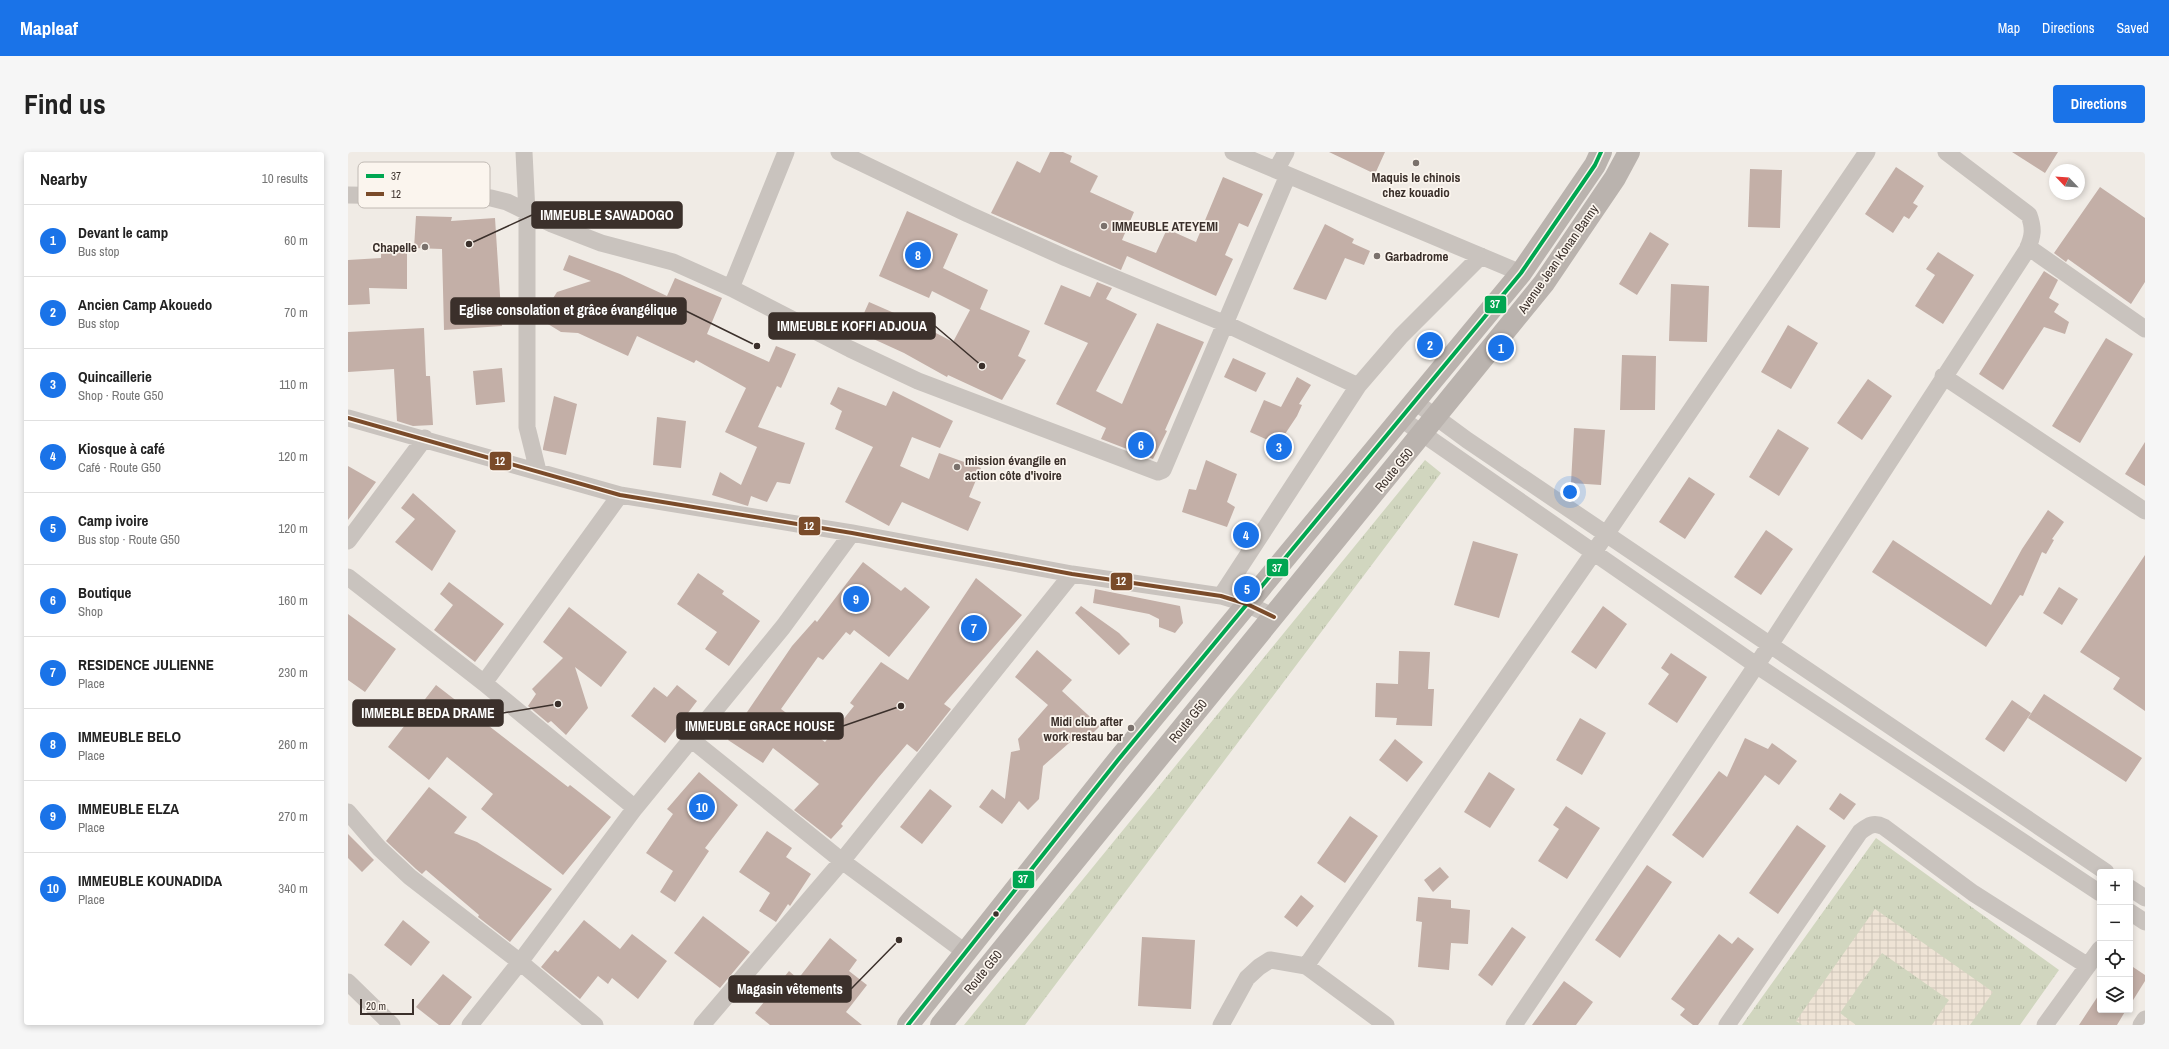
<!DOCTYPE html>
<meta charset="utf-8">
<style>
body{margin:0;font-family:"Archivo Narrow",sans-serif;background:#f6f6f6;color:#222}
.controls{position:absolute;right:12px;bottom:12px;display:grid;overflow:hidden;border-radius:4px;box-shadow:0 2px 6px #0003}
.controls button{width:36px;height:36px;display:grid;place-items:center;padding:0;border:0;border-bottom:1px solid #e0e0e0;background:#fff;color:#222;font:20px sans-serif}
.compass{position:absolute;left:1701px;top:12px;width:36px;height:36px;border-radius:50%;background:#fff;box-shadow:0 2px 6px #0003;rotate:295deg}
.scale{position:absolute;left:12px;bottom:10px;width:54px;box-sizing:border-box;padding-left:4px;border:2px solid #3b302b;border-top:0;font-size:11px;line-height:14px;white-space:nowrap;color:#3b302b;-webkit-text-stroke:3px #fbf5ee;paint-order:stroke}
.you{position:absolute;left:1222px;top:340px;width:14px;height:14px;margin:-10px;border:3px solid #fff;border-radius:50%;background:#1a73e8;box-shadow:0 0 0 6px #1a73e833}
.badge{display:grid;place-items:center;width:26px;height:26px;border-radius:50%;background:#1a73e8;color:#fff;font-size:13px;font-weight:700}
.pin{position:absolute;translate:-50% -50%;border:2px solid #fff;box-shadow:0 1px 4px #0006}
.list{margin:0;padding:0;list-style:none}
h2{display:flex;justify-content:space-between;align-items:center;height:52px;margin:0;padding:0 16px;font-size:17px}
h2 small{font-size:13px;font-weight:400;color:#767676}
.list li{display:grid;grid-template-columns:26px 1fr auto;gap:12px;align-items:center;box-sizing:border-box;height:72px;padding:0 16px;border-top:1px solid #e0e0e0}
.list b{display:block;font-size:15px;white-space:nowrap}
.list p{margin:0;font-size:13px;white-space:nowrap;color:#767676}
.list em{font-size:13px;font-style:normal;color:#767676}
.icon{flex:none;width:22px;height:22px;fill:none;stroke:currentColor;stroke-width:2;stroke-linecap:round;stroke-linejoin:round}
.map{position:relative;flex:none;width:1797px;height:873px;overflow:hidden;border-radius:4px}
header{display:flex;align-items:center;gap:24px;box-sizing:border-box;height:56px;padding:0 20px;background:#1a73e8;color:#fff}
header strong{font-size:19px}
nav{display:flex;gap:22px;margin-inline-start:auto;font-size:14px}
.intro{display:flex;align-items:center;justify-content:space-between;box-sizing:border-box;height:96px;padding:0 24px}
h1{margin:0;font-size:28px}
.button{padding:10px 18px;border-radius:4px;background:#1a73e8;color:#fff;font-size:14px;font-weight:700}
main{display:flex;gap:24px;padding:0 24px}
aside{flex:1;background:#fff;border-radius:4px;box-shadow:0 2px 6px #0003}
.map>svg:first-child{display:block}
.grass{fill:url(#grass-tufts)}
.plaza{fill:url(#plaza-grid)}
.building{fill:#c3afa7}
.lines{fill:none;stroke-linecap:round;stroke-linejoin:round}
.street{stroke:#c9c3be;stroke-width:17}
.secondary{stroke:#bab3ae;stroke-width:22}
.bus-1-casing{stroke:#fbf5ee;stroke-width:7}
.bus-2-casing{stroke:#fbf5ee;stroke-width:7}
.bus-1{stroke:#00a651;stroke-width:4}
.bus-2{stroke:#7a4b2a;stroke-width:4}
.poi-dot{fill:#7a716c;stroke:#fbf5ee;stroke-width:1.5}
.bus-dot{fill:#3b302b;stroke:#fbf5ee;stroke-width:1.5}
.labels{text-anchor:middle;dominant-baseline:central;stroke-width:3.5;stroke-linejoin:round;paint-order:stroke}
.poi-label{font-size:13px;font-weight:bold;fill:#3b302b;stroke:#fbf5ee;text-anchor:start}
.street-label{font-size:13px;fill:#3b302b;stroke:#fbf5ee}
.key{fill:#fbf5ee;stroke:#c1bab4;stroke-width:1}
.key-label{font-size:11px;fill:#3b302b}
.leader{fill:none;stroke:#3b302b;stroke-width:1.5}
.callout-dot{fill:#3b302b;stroke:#fbf5ee;stroke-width:1.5}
.callout{fill:#3b302b;stroke:#3b302b;stroke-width:1.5}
.callout-label{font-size:14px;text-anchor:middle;font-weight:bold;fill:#fff}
.line-badge{stroke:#fbf5ee;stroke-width:1.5}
.badge-label{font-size:11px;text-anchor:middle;font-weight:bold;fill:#fff}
</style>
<header>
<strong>Mapleaf</strong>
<nav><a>Map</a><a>Directions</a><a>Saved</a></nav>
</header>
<div class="intro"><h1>Find us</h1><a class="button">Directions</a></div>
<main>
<aside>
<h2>Nearby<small>10 results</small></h2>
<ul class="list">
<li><span class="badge">1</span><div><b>Devant le camp</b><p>Bus stop</p></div><em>60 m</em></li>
<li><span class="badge">2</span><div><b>Ancien Camp Akouedo</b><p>Bus stop</p></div><em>70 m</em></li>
<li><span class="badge">3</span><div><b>Quincaillerie</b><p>Shop · Route G50</p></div><em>110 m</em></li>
<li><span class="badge">4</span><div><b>Kiosque à café</b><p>Café · Route G50</p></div><em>120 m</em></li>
<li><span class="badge">5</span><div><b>Camp ivoire</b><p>Bus stop · Route G50</p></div><em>120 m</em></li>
<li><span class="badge">6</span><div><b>Boutique</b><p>Shop</p></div><em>160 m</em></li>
<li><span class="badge">7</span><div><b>RESIDENCE JULIENNE</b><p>Place</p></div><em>230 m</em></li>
<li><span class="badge">8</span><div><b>IMMEUBLE BELO</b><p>Place</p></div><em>260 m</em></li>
<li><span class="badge">9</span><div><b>IMMEUBLE ELZA</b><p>Place</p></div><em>270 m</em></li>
<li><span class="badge">10</span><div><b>IMMEUBLE KOUNADIDA</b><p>Place</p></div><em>340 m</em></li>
</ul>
</aside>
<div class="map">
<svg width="1797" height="873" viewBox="0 0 1797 873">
<defs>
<pattern id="grass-tufts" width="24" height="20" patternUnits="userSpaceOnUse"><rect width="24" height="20" fill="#d1d6bf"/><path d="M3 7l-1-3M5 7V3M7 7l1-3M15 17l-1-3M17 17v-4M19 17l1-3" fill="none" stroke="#b4b8a4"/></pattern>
<pattern id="plaza-grid" width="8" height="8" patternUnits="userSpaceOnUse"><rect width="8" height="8" fill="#eee3d5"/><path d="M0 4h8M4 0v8" fill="none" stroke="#cdc3b7"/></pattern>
</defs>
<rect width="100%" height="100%" fill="#f0ebe5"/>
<path class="grass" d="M 1077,308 L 1093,321 L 677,873 L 616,873 Z
M 1528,686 L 1711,818 L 1672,873 L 1394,873 Z"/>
<path class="plaza" d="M 1527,757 L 1645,840 L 1622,873 L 1584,873 L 1601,848 L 1534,801 L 1492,861 L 1508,873 L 1454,873 L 1448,869 Z"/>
<path class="building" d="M 702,0 L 715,0 L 724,4 L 722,10 L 750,24 L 742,40 L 786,60 L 774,88 L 808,101 L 819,77 L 848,90 L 875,25 L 915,42 L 900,75 L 891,71 L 877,103 L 885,107 L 868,144 L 779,104 L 773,118 L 643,61 L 669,9 L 692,21 Z
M 981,0 L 1037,0 L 1027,22 Z
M 1664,0 L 1710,0 L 1697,21 Z
M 1548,15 L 1576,34 L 1565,51 L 1570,54 L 1561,67 L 1556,64 L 1545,81 L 1517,62 Z
M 1402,17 L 1434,18 L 1432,76 L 1400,75 Z
M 1752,35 L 1797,66 L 1797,130 L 1783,152 L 1720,107 L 1718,110 L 1706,101 Z
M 559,59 L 610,82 L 595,116 L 640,138 L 632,157 L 682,179 L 670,204 L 678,208 L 654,248 L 600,223 L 599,225 L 556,201 L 508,179 L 521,150 L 569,171 L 605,190 L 622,158 L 584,139 L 581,146 L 531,124 Z
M 68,64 L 104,65 L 103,69 L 147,66 L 154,174 L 96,178 L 94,97 L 66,96 Z
M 977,72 L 1006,87 L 1004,91 L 1022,99 L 1016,113 L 997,106 L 978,148 L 945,137 Z
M 1302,80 L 1321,92 L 1289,143 L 1271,132 Z
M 33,97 L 59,97 L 59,137 L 21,136 L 22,152 L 0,153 L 0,108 L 33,106 Z
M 1590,100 L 1626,123 L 1595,172 L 1567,154 L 1587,123 L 1578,117 Z
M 221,103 L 272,122 L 319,144 L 327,126 L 374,146 L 359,182 L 421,210 L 428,194 L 448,202 L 433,236 L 429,234 L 410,275 L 457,291 L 442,332 L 429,330 L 419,350 L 403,344 L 400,354 L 364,343 L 372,320 L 393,333 L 409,295 L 377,280 L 398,236 L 348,208 L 346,211 L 289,184 L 280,204 L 230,181 L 213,180 L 195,169 L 203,160 L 202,151 L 209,140 L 243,129 L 215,118 Z
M 1696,119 L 1710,128 L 1701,146 L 1711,152 L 1706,160 L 1721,170 L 1717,182 L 1696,175 L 1655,238 L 1631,222 Z
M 749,130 L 764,136 L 758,147 L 789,162 L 748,239 L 774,252 L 809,171 L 856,190 L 817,278 L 819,279 L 805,307 L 753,287 L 758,276 L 708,252 L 740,191 L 696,172 L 713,133 L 742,145 Z
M 1323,132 L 1361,134 L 1359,190 L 1321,189 Z
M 1440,173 L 1470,191 L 1443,237 L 1413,220 Z
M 76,176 L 78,224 L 82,224 L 85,273 L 65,274 L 49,269 L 46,217 L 0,220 L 0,180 Z
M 1758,186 L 1785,202 L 1732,291 L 1704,274 Z
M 1274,203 L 1308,204 L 1307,258 L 1272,258 Z
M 885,206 L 918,221 L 908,240 L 876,225 Z
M 154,216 L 157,250 L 128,253 L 125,219 Z
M 949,225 L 963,233 L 951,252 L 954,253 L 949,264 L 935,285 L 926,282 L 922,289 L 902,280 L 916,248 L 933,255 Z
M 1520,227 L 1544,244 L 1514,288 L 1489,271 Z
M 490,235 L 538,254 L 545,239 L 605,269 L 592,296 L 564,285 L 552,314 L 581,327 L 591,301 L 633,316 L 621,345 L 633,350 L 620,379 L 554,350 L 541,374 L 497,350 L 525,295 L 487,277 L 494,259 L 482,252 Z
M 206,244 L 229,252 L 218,303 L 195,298 L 195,296 Z
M 309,265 L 338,269 L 333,316 L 305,313 Z
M 1226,276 L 1257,278 L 1253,333 L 1223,331 Z
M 1430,277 L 1461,296 L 1431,344 L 1401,325 Z
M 1797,290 L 1797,334 L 1777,322 Z
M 858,308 L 889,322 L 879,350 L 887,355 L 879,375 L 834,360 L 841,337 L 848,338 Z
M 0,314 L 28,330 L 0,368 Z
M 1341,325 L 1367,342 L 1337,387 L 1311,370 Z
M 65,341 L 108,379 L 84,419 L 47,390 L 67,367 L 53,356 Z
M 1700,358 L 1716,370 L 1704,387 L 1706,388 L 1698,402 L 1694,400 L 1675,444 L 1672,443 L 1638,495 L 1524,420 L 1545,388 L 1643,453 L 1674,397 Z
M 1418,378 L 1445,397 L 1413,443 L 1386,425 Z
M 1125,389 L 1170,402 L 1151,466 L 1106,453 Z
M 1797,403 L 1797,559 L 1765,537 L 1772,526 L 1732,500 Z
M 515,410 L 553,439 L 557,435 L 582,455 L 541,505 L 506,478 L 502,483 L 498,480 L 475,508 L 470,505 L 433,557 L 477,590 L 506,554 L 502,551 L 533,510 L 560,528 L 628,426 L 674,463 L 596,552 L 603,557 L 569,600 L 559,592 L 530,626 L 493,672 L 495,674 L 483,687 L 446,658 L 471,632 L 425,596 L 415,611 L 380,588 L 444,494 L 467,468 L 469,470 Z
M 350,421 L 376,439 L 374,442 L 412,469 L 381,514 L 357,497 L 369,480 L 329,452 Z
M 101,430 L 156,472 L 127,510 L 86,478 L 105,453 L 92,442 Z
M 1711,435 L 1730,447 L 1714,473 L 1695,461 Z
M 747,437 L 832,454 L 835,471 L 827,481 L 811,475 L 811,467 L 801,462 L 745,451 Z
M 733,454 L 771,481 L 782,492 L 771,503 L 727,461 Z
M 1255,454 L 1279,472 L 1248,517 L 1223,500 Z
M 221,455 L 279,500 L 253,535 L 227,515 L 240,556 L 218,583 L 203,569 L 200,571 L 180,554 L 188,542 L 184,537 L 215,506 L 195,490 Z
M 0,462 L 48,497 L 17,540 L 0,528 Z
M 689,498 L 724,528 L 714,539 L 752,574 L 736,590 L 729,584 L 695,614 L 691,647 L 680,658 L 671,649 L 654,672 L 631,655 L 644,637 L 657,647 L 663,600 L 672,598 L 670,587 L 700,553 L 667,525 Z
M 1051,499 L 1082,500 L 1080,537 L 1086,537 L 1084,574 L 1048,573 L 1049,566 L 1027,565 L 1028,531 L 1050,532 Z
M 1323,501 L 1359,525 L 1329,571 L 1300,552 L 1321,522 L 1313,516 Z
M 88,533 L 220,635 L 222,633 L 263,665 L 215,723 L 133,657 L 145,642 L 99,605 L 81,628 L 40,595 Z
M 329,533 L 349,549 L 317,591 L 283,564 L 306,535 L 319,545 Z
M 1696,542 L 1794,606 L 1778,630 L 1680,566 Z
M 1664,548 L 1683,561 L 1656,600 L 1637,587 Z
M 1232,566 L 1258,581 L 1234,623 L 1208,608 Z
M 1397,586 L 1420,597 L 1424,591 L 1449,609 L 1431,633 L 1417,623 L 1355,706 L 1324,683 L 1371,619 L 1379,625 Z
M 1047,587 L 1075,610 L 1059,630 L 1031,608 Z
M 351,620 L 390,653 L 357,696 L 361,699 L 327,750 L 312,740 L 325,719 L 298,701 L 325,662 L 319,657 Z
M 1141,620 L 1167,637 L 1142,676 L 1116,660 Z
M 81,635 L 119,665 L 106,681 L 129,690 L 204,737 L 162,790 L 130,765 L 131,763 L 78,718 L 74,722 L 68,717 L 38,689 Z
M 582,637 L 604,654 L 574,692 L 552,675 Z
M 1492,641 L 1508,652 L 1496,668 L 1481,657 Z
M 1218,654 L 1252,676 L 1219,727 L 1190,709 L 1211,677 L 1205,673 Z
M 1002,664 L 1030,684 L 997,731 L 969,711 Z
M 1449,673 L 1478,694 L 1430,762 L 1401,741 Z
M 419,679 L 444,696 L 438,705 L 463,722 L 442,754 L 440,752 L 428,770 L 411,759 L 422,741 L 391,720 Z
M 0,682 L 26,708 L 14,720 L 0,706 Z
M 1299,713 L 1324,730 L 1272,806 L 1247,788 Z
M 1092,715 L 1101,725 L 1085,740 L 1076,728 Z
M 953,743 L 966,754 L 949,775 L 936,765 Z
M 1070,745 L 1103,748 L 1103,756 L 1122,758 L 1120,792 L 1103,791 L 1101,818 L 1070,815 L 1074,770 L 1068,769 Z
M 355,764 L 402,800 L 372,836 L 326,801 Z
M 55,768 L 82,790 L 63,814 L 36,793 Z
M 236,768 L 272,797 L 284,782 L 319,809 L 290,847 L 264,826 L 260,832 L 250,824 L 232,847 L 193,815 L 207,798 L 210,800 Z
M 1164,775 L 1178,785 L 1144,834 L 1130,823 Z
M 1371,782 L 1384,792 L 1390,785 L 1406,797 L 1350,873 L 1345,873 L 1332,863 L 1337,857 L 1323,847 Z
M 794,785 L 847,788 L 843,857 L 790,854 Z
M 482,786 L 509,808 L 501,819 L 519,833 L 498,860 L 514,873 L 422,873 L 407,861 L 441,819 L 450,827 Z
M 1782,813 L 1797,823 L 1797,829 L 1782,853 Z
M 95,822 L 124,845 L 102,873 L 91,873 L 68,855 Z
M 1216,829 L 1245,850 L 1228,873 L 1184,873 Z
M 1752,841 L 1752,858 L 1778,858 L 1769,873 L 1731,873 Z"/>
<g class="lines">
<path class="street" d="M 176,0 L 179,61 L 179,275 L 190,319
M 491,0 L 620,62 L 718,106 L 878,172 L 1010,234
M 885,0 L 1173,121
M 928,18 L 938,0
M 0,43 L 127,45 L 143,46 L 159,50 L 204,72 L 253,91 L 325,110 L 383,136 L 502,197 L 570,229 L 810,320 L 815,318 L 940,23
M 1680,95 L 1797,177
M 383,136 L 438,0
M 1595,224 L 1797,359
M 1066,249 L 1119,288 L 1758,720
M 0,266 L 272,343 L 504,381 L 724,422 L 873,444 L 899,452 L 926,465
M 1052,266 L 1408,513 L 1752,741
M 0,389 L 77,286
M 0,425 L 136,531 L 287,656
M 873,444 L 1010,234 L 1053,184 L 1133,104
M 136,531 L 272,343
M 344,588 L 494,709 L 617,800
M 0,660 L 31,696 L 62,725 L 172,810 L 247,873
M 1782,736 L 1797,746
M 1782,760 L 1797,770
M 958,814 L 1246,400 L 1519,0
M 0,830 L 44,873
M 122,873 L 172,810 L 287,656 L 435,475 L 504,381
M 354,873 L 494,709 L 724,422
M 873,873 L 899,826 L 911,815 L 922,808 L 958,814 L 1038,873
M 1166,873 L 1422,493 L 1679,98 C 1685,84 1686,77 1681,63 L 1598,0
M 1379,873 L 1512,680 C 1521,673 1526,670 1536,675 L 1625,741 L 1740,814
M 1697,873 L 1752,797
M 1793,873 L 1797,867"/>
<path class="secondary" d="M 560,873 L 770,608 L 1173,121 L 1247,13 L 1253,0
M 593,873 L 1196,131 L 1267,26 L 1281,0"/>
<defs>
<path id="bus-1" d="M 560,873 L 770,608 L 1173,121 L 1247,13 L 1253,0"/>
<path id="bus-2" d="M 0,266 L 272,343 L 504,381 L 724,422 L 873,444 L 899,452 L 926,465"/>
</defs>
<use href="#bus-1" class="bus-1-casing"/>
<use href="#bus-2" class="bus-2-casing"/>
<use href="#bus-1" class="bus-1"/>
<use href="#bus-2" class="bus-2"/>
</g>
<g class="poi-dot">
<circle cx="1068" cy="11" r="4"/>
<circle cx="756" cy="74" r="4"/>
<circle cx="77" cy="95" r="4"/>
<circle cx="1029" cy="104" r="4"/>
<circle cx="609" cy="315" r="4"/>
<circle cx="783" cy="576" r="4"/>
</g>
<circle class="bus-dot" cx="648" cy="762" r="3.5"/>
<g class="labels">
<g class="poi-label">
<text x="1068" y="25" text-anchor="middle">Maquis le chinois<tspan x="1068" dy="15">chez kouadio</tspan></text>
<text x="764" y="74">IMMEUBLE ATEYEMI</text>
<text x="69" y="95" text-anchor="end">Chapelle</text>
<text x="1037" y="104">Garbadrome</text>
<text x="617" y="308">mission évangile en<tspan x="617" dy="15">action côte d'ivoire</tspan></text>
<text x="775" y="569" text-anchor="end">Midi club after<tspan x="775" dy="15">work restau bar</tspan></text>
</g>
<g class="street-label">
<text transform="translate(1210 107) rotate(-55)">Avenue Jean Konan Banny</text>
<text transform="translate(1046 318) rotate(-51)">Route G50</text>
<text transform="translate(840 569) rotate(-51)">Route G50</text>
<text transform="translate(635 820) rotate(-51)">Route G50</text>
</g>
</g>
<rect x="10" y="10" width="132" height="46" rx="6" class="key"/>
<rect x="18" y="22" width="18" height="4" fill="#00a651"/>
<rect x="18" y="40" width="18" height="4" fill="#7a4b2a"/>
<g class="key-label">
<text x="43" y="28">37</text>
<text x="43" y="46">12</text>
</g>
<path class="leader" d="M121 92L184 63M409 194L338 159M634 214L587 174M210 552L155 561M553 554L495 574M551 788L503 837"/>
<g class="callout-dot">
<circle cx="121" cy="92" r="4"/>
<circle cx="409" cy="194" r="4"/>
<circle cx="634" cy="214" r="4"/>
<circle cx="210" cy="552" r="4"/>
<circle cx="553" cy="554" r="4"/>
<circle cx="551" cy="788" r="4"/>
</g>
<g class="callout">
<rect x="184" y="50" width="150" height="26" rx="4"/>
<rect x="103" y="146" width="235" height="26" rx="4"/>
<rect x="421" y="161" width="166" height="26" rx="4"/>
<rect x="5" y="548" width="150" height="26" rx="4"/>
<rect x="329" y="561" width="166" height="26" rx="4"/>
<rect x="381" y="824" width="122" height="26" rx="4"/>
</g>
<g class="callout-label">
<text x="259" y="68">IMMEUBLE SAWADOGO</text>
<text x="220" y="163">Eglise consolation et grâce évangélique</text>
<text x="504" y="179">IMMEUBLE KOFFI ADJOUA</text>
<text x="80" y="566">IMMEBLE BEDA DRAME</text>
<text x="412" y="579">IMMEUBLE GRACE HOUSE</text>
<text x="442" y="842">Magasin vêtements</text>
</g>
<g class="line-badge">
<rect x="1136" y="143" width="23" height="19" rx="4" fill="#00a651"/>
<rect x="141" y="299" width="23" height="20" rx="4" fill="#7a4b2a"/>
<rect x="450" y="364" width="23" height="20" rx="4" fill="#7a4b2a"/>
<rect x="918" y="406" width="23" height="19" rx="4" fill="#00a651"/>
<rect x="762" y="420" width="23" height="19" rx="4" fill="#7a4b2a"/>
<rect x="664" y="718" width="23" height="19" rx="4" fill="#00a651"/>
</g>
<g class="badge-label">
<text x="1147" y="156">37</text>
<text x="152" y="313">12</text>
<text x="461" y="378">12</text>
<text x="929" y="420">37</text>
<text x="773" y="433">12</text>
<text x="675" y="731">37</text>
</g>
</svg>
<div class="controls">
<button>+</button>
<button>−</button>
<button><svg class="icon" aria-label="locate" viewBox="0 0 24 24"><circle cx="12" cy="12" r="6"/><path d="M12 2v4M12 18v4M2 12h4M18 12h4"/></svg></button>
<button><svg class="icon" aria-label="layers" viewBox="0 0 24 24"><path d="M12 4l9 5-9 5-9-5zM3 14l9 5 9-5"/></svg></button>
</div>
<svg class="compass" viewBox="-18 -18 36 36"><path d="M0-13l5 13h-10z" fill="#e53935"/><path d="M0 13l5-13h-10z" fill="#767676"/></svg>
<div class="scale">20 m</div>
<div class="you"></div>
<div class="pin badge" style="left:1153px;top:196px">1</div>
<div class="pin badge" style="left:1082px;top:193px">2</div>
<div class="pin badge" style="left:931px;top:295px">3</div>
<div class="pin badge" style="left:898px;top:383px">4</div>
<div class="pin badge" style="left:899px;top:437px">5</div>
<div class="pin badge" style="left:793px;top:293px">6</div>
<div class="pin badge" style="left:626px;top:476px">7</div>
<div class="pin badge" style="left:570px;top:103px">8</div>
<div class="pin badge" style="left:508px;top:447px">9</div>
<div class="pin badge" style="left:354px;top:655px">10</div>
</div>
</main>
